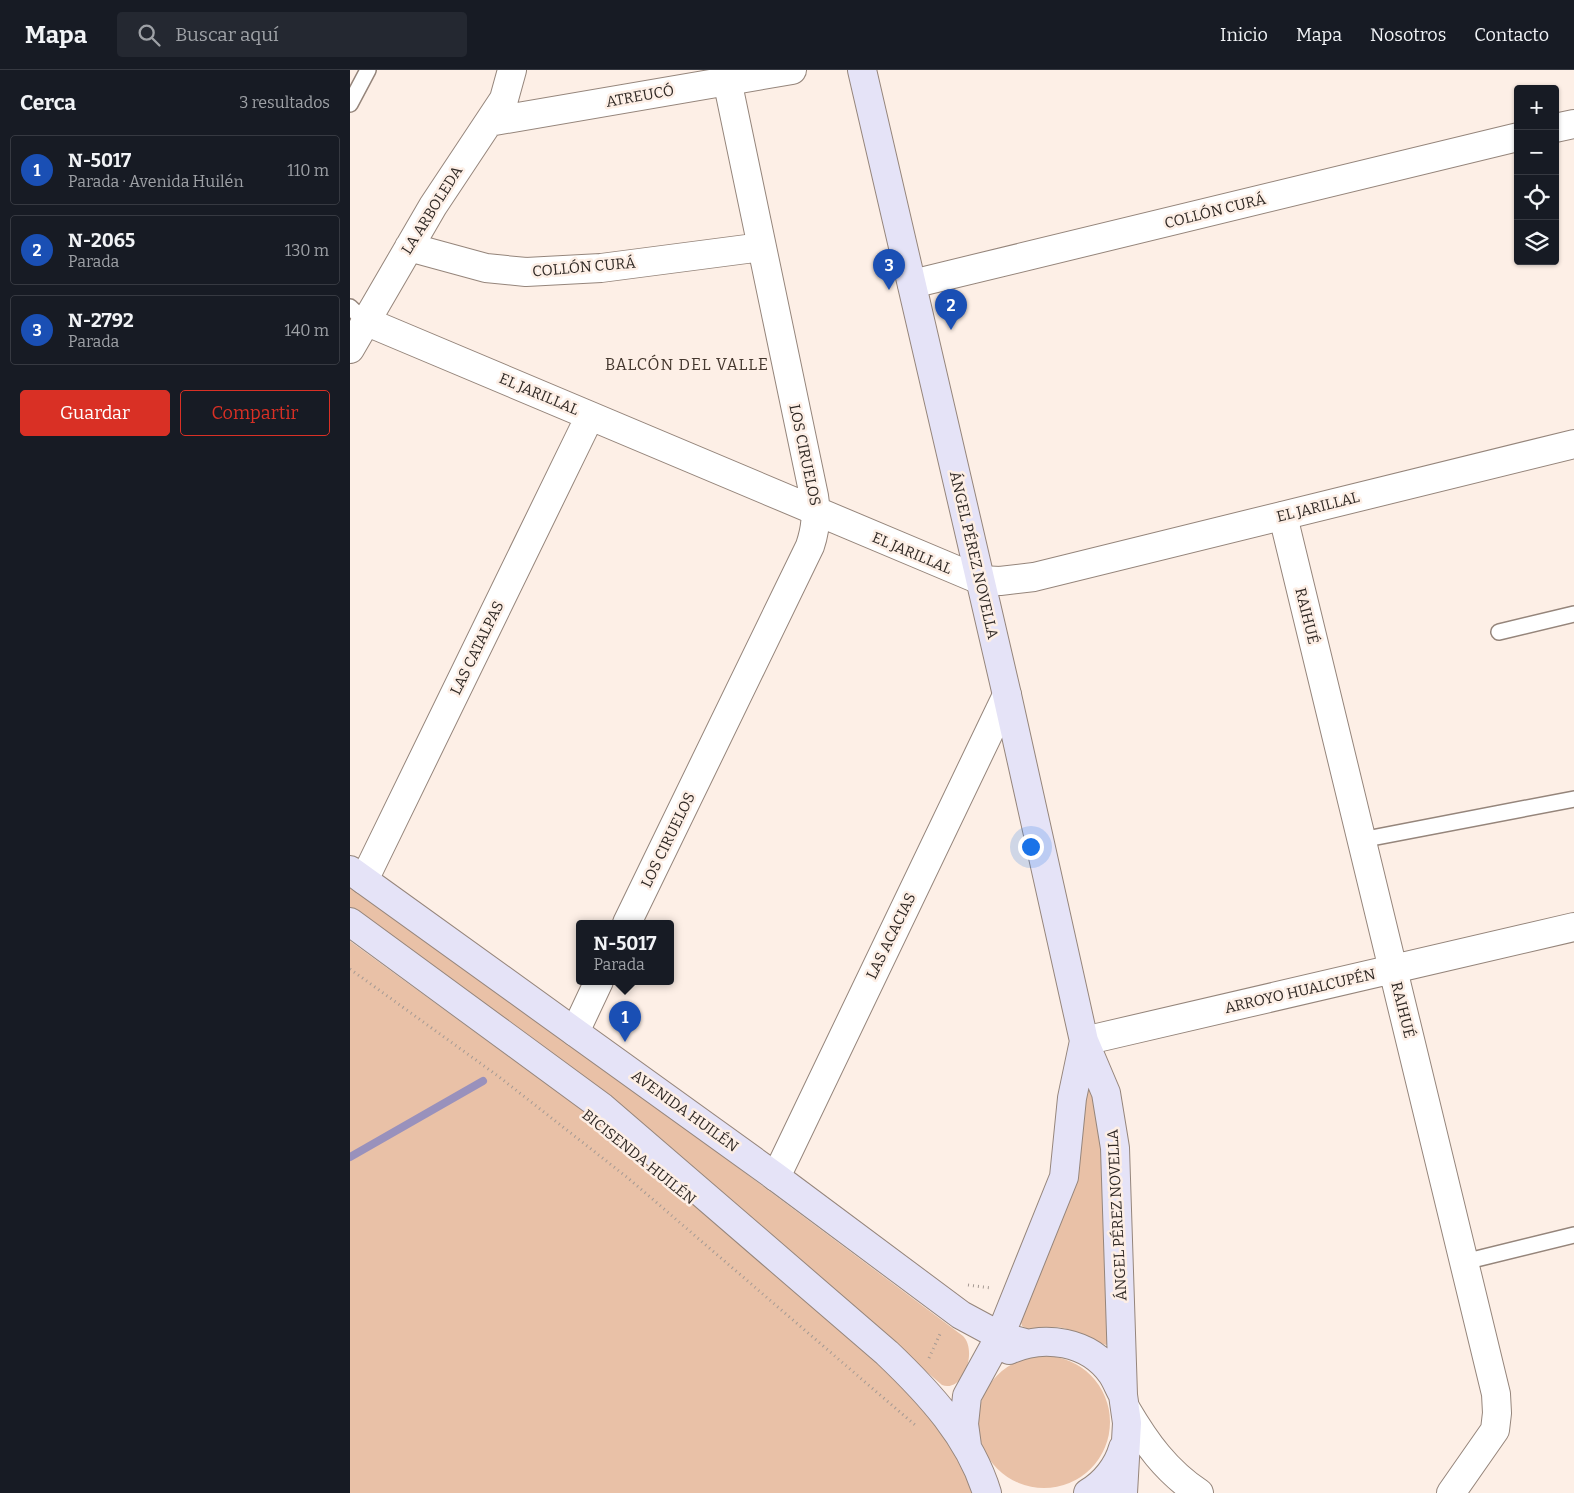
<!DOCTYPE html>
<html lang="es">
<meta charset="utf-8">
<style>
body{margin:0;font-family:Bitter,serif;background:#242831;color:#f1f3f6}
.controls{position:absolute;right:15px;top:15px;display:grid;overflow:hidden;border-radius:5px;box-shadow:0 1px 4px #0004}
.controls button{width:45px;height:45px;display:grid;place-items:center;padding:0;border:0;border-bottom:1px solid #363941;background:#171b24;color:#f1f3f6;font:25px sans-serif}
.you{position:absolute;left:680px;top:776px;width:18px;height:18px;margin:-12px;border:4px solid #fff;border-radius:50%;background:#1a73e8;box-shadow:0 0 0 8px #1a73e833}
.badge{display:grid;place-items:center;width:32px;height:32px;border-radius:50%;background:#d93025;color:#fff;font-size:16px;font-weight:700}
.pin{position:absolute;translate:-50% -41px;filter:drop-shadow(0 1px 2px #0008)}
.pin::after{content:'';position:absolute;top:26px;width:18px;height:15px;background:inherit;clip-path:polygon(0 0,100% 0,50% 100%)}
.popup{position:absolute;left:226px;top:850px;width:98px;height:65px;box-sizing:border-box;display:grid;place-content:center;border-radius:5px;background:#171b24;filter:drop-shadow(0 1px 4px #0005);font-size:16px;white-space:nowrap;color:#9ea1a6}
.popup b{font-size:19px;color:#f1f3f6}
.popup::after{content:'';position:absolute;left:50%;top:100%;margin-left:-10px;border:10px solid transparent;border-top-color:#171b24}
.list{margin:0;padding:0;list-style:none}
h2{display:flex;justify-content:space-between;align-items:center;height:65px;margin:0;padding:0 20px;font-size:21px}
h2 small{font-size:16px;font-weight:400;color:#9ea1a6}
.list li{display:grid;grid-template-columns:32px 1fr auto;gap:15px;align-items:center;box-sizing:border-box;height:70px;margin:0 10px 10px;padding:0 10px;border:1px solid #363941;border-radius:5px}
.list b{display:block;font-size:19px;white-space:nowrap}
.list p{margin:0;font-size:16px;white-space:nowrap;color:#9ea1a6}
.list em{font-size:16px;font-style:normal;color:#9ea1a6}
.actions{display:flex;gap:10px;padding:15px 20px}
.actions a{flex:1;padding:11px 0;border:1px solid #d93025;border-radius:5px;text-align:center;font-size:18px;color:#d93025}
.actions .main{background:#d93025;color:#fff}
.icon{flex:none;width:28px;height:28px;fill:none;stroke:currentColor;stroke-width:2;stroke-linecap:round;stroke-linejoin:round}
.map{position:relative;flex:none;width:1224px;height:1423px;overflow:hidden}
header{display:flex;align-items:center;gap:30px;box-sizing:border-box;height:70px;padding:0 25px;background:#171b24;border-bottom:1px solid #363941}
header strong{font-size:24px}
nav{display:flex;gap:28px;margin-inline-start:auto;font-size:18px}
.search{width:350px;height:45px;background:#242831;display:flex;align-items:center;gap:12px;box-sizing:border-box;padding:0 18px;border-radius:5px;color:#9ea1a6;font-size:19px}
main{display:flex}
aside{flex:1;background:#171b24}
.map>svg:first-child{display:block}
.green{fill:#e9c1a7}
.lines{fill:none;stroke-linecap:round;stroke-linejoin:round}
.stream{stroke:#9991bc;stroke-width:8}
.service-casing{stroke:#95857b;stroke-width:18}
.minor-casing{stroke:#95857b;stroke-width:30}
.tertiary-casing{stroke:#95857b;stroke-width:30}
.secondary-casing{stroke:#95857b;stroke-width:30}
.path{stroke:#a59a93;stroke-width:3;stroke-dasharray:1 4;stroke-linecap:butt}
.service{stroke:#fff;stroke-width:15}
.minor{stroke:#fff;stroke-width:28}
.tertiary{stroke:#fff;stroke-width:28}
.secondary{stroke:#e5e3f7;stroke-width:28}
.labels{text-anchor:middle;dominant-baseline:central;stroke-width:5;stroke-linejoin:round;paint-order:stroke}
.street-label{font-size:15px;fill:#302925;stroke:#fdefe6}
.neighbourhood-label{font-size:16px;letter-spacing:1px;fill:#43362d;stroke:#fdefe6}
</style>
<header>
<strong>Mapa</strong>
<div class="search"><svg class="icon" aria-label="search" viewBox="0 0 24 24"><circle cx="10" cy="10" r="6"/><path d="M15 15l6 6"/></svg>Buscar aquí</div>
<nav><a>Inicio</a><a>Mapa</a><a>Nosotros</a><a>Contacto</a></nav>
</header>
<main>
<aside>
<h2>Cerca<small>3 resultados</small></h2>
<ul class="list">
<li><span class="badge" style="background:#1a4fb4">1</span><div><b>N-5017</b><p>Parada · Avenida Huilén</p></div><em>110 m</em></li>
<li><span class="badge" style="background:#1a4fb4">2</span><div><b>N-2065</b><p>Parada</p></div><em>130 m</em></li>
<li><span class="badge" style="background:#1a4fb4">3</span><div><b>N-2792</b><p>Parada</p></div><em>140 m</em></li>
</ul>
<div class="actions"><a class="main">Guardar</a><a>Compartir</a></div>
</aside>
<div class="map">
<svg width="1224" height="1423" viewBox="0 0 1224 1423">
<rect width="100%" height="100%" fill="#fdefe6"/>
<path class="green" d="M 0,817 L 326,1051 L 613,1266 C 628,1281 613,1323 592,1315 L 248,1018 L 0,838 Z
M 0,871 L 250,1053 L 557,1318 L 610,1388 L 624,1423 L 0,1423 Z
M 738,1016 L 741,1016 L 751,1044 L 759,1274 L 756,1275 C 739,1270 727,1259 707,1257 C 697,1257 681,1262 672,1256 L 670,1249 Z
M628 1352a66 66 0 1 1 132 0a66 66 0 1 1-132 0Z"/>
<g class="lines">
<path class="stream" d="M 0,1087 L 133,1011"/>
<defs>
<path id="service" d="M 0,34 L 18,0
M 0,237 L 15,251
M 1149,562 L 1224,544
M 1011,770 L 1224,729
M 1114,1192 L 1224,1165"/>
<path id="minor" d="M 139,52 L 442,0
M 1205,58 L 1224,54
M 59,177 L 136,198 L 176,202 L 251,198 L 412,177
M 562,214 L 1168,67
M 15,251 L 630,510
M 0,279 L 83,136 L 154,29 L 162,0
M 933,446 L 1146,1324 L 1147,1343 L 1145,1360 L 1101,1423
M 14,810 L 240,346
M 277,853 L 460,476 C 466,458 467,444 464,426 L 375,0
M 225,962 L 249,911
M 734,971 L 1224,857
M 426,1107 L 657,625"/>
<path id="tertiary" d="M 630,510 L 650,511 L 684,507 L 1224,374
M 776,1339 C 796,1373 816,1401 849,1423"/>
<path id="secondary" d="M 512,0 L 657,625 L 734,971 L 756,1023 L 765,1078 L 773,1325 L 777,1353 L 773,1423
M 0,800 L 426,1107 L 611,1245 L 650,1266 L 675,1273
M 0,852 L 252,1037 L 537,1283 C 579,1323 620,1367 637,1423
M 659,1280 C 694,1264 739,1271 762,1304 C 766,1310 769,1318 773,1325
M 617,1376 L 614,1354 L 617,1326 L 650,1266 L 714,1107 L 722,1028 L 734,971
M 738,1423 C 755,1413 768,1396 773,1378"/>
</defs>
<use href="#service" class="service-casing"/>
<use href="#minor" class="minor-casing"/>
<use href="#tertiary" class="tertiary-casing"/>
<use href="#secondary" class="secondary-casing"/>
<path class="path" d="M 0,899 L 148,1006 L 278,1108 L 565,1355
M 618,1215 L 641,1218
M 579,1288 L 590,1264"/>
<use href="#service" class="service"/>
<use href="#minor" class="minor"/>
<use href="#tertiary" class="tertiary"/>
<use href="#secondary" class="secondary"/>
</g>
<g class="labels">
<g class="street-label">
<text transform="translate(290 26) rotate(-10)">ATREUCÓ</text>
<text transform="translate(82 140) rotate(-58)">LA ARBOLEDA</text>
<text transform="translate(865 141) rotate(-14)">COLLÓN CURÁ</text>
<text transform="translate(234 197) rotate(-5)">COLLÓN CURÁ</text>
<text transform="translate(189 324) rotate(23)">EL JARILLAL</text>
<text transform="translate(455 385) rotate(78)">LOS CIRUELOS</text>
<text transform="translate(968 437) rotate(-14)">EL JARILLAL</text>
<text transform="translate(562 483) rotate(23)">EL JARILLAL</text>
<text transform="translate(624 485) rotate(77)">ÁNGEL PÉREZ NOVELLA</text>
<text transform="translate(957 546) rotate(76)">RAIHUÉ</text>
<text transform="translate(127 578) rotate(-64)">LAS CATALPAS</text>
<text transform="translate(318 770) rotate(-64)">LOS CIRUELOS</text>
<text transform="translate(541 866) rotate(-64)">LAS ACACIAS</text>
<text transform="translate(950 921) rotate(-13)">ARROYO HUALCUPÉN</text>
<text transform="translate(1053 940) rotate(76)">RAIHUÉ</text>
<text transform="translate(335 1041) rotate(36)">AVENIDA HUILÉN</text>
<text transform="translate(289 1087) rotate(39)">BICISENDA HUILÉN</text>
<text transform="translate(767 1145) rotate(-93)">ÁNGEL PÉREZ NOVELLA</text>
</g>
<g class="neighbourhood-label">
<text x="337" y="294">BALCÓN DEL VALLE</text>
</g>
</g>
</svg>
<div class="controls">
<button>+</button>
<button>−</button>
<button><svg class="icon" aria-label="locate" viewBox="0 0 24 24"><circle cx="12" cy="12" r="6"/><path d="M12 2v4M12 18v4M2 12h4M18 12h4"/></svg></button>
<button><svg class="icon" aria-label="layers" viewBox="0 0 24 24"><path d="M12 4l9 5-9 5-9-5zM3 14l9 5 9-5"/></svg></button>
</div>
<div class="you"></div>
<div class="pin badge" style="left:275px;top:972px;background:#1a4fb4">1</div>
<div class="popup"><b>N-5017</b>Parada</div>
<div class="pin badge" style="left:601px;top:260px;background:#1a4fb4">2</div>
<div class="pin badge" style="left:539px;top:220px;background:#1a4fb4">3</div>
</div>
</main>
